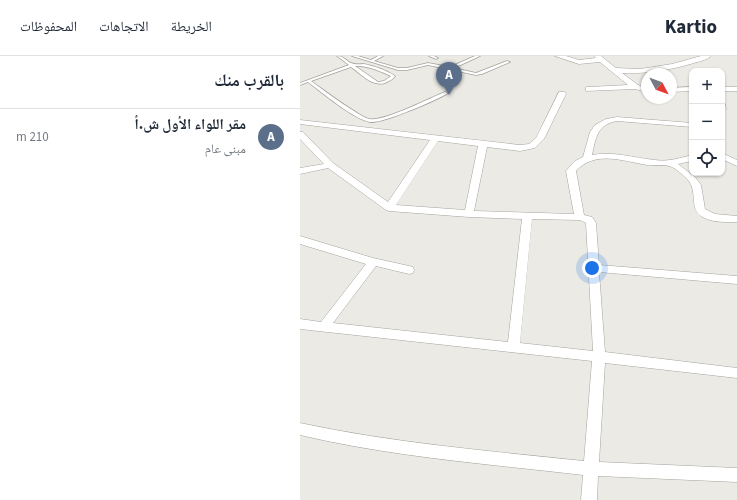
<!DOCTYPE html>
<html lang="ar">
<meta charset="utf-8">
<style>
body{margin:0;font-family:"Source Sans 3","Noto Naskh Arabic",sans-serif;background:#f2f2f3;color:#1f2937;direction:rtl}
.controls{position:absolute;right:12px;top:12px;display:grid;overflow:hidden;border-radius:8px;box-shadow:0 1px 3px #0004}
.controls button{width:36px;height:36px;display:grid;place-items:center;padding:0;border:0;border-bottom:1px solid #e0e1e3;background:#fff;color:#1f2937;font:20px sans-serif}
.compass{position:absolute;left:341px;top:12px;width:36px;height:36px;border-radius:50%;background:#fff;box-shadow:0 1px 3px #0004;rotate:131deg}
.you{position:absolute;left:292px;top:212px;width:14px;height:14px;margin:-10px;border:3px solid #fff;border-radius:50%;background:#1a73e8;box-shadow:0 0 0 6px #1a73e833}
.badge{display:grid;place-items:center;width:26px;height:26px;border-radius:50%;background:#b45309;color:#fff;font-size:13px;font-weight:700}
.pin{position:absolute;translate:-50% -33px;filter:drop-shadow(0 1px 2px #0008)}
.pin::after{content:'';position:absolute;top:21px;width:14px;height:12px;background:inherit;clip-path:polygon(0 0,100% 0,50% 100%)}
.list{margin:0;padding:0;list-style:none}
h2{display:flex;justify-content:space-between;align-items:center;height:52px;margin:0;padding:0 16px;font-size:17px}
h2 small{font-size:13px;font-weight:400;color:#747a83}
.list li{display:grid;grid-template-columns:26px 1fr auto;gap:12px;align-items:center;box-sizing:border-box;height:56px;padding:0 16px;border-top:1px solid #e0e1e3}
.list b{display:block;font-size:15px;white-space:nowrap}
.list p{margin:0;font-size:13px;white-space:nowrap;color:#747a83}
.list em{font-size:13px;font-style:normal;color:#747a83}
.icon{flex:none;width:22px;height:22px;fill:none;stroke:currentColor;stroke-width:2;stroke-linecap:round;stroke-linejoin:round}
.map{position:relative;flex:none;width:437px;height:444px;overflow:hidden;direction:ltr}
header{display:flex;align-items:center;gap:24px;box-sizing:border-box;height:56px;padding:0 20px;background:#fff;border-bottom:1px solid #e0e1e3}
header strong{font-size:19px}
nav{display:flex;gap:22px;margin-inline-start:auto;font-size:14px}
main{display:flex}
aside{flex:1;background:#fff}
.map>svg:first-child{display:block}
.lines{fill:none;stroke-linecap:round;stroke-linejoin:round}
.service-casing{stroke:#a5a39e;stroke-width:1.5}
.minor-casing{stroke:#a5a39e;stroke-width:1}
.service{fill:#fff;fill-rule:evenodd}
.minor{fill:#fff;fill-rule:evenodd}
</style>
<header>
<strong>Kartio</strong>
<nav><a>الخريطة</a><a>الاتجاهات</a><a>المحفوظات</a></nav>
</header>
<main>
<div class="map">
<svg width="437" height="444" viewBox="0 0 437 444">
<rect width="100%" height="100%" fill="#eceae4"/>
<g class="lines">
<defs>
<path id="service" d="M 37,0 C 44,0 46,5 51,7 C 55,9 60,8 64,8 C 74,10 86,14 95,20 C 93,23 91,24 87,26 C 74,33 61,18 51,11 L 11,25 C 25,35 39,46 54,55 C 59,58 64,62 70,63 C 83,66 130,42 145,36 L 148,37 C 137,44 82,68 70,66 C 53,63 23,37 8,26 L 0,29 L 0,27 L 49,9 ZM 55,10 C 67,9 80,15 91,20 L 84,25 L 78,26 Z
M 52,0 L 58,0 L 71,4 L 78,0 L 83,0 L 74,5 L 98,12 L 107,12 L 128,7 L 150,11 L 175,0 L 180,0 L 154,12 L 176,17 L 207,5 L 210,6 L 182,18 L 176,19 L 128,9 L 107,14 L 98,14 Z
M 129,0 L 134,0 L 138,2 L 136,3 Z"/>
<path id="minor" d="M 255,0 L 266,0 L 279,4 L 296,2 L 294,0 L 301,0 L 316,12 L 340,13 L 372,8 L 401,0 L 411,0 C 407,4 400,5 394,7 C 370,14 347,18 322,17 L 338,29 L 347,32 L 347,36 L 335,33 L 286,35 L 286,31 L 289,31 L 328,29 L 300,6 L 279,8 Z
M 392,31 L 392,35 L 371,36 L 371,32 Z
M 422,31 L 437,31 L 437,35 L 422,35 Z
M 259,36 L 265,36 L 266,38 L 244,83 L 235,92 L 220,95 L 187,91 L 174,155 L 274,158 L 266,115 L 275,105 L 283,101 L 290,76 L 295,69 L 306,63 L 317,61 L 392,67 L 392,71 L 317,65 C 297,69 296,81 292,99 C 313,95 334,102 355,104 C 368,106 380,102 392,99 L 392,105 L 378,108 L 395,121 L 401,129 L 405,153 L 415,158 L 437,160 L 437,166 C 426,166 411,167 401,160 C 389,152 398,135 388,124 C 384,120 375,111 369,110 C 363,108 354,110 347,109 C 323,105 295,94 276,115 L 284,159 L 292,161 L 296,167 L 299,209 L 437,220 L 437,228 L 299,216 L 305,296 L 437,312 L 437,322 L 305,307 L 299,406 L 437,412 L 437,426 L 298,420 L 297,444 L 281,444 L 283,419 C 189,408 93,401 0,379 L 0,367 C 93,387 190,395 284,405 L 292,305 L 0,273 L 0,263 L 21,266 L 66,208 L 0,188 L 0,180 L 73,202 L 109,210 L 113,211 L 114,214 L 113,217 L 109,218 L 76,210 L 33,267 L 208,286 L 222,163 L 169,161 L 89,155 L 86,154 L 28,112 L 0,118 L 0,112 L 24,108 L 0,83 L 0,76 L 3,76 L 33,107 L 88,146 L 130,84 L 0,68 L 0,64 L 220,89 L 229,88 L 236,82 ZM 138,85 L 178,90 L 165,154 L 96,149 ZM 232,163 L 280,164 L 286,167 L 293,295 L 220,287 Z
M 422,48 L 425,48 L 426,53 L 422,55 Z
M 422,97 L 437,104 L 437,110 L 422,103 Z"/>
</defs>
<use href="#service" class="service-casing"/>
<use href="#minor" class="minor-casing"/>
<use href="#service" class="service"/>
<use href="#minor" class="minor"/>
</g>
</svg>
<div class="controls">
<button>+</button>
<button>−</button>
<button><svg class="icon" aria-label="locate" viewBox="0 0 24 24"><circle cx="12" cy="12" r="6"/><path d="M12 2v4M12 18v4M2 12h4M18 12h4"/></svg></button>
</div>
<svg class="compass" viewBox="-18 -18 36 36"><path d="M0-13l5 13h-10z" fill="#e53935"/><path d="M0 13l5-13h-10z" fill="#747a83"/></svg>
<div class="you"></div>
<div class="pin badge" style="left:149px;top:39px;background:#5c6f8a">A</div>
</div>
<aside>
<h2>بالقرب منك<small></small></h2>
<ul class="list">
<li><span class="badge" style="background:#5c6f8a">A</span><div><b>مقر اللواء الأول ش.أ</b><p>مبنى عام</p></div><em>210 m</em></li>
</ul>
</aside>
</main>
